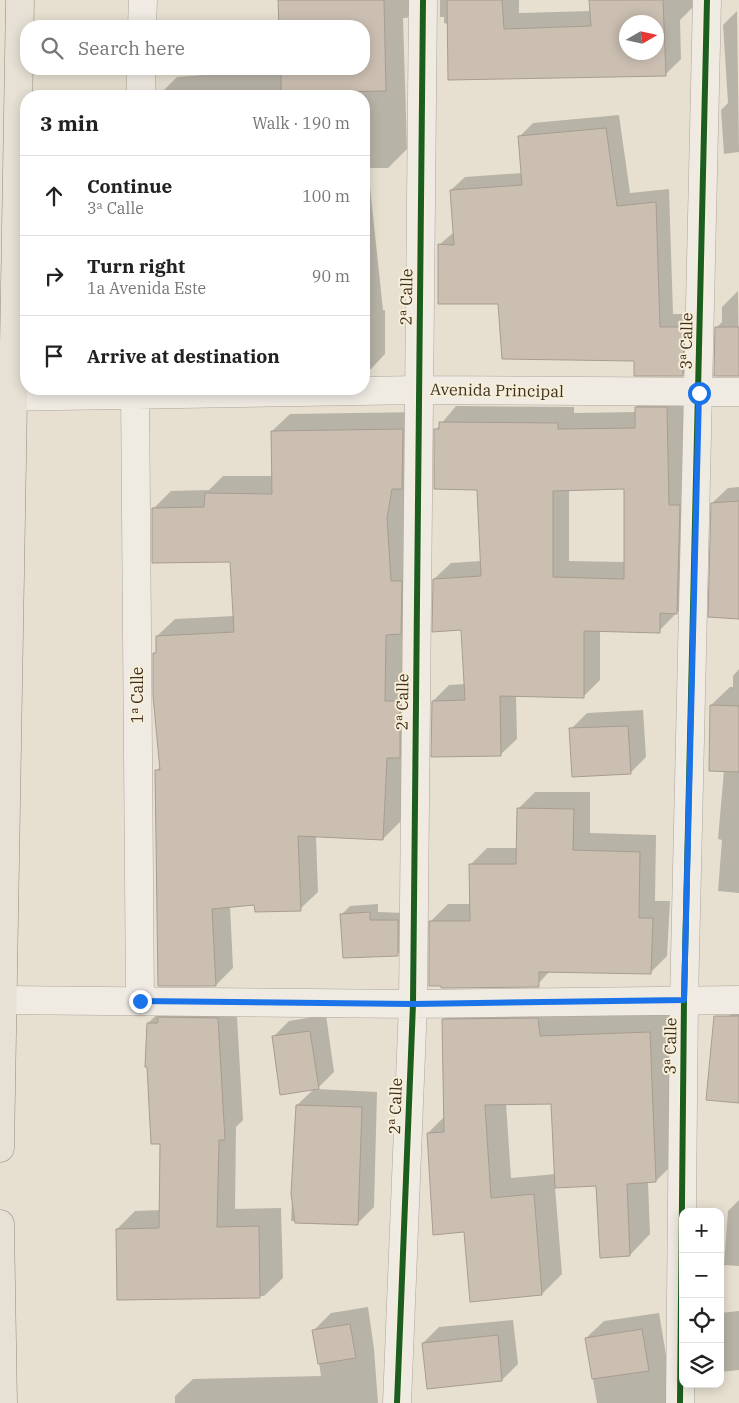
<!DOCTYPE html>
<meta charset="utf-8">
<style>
body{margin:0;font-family:"IBM Plex Serif",serif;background:#f2f2f2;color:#222}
.controls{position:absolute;right:15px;bottom:15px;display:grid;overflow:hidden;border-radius:10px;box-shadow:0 2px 12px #0003}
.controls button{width:45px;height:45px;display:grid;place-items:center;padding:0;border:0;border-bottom:1px solid #e0e0e0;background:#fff;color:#222;font:25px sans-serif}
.compass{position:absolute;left:619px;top:15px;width:45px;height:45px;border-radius:50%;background:#fff;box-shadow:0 2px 12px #0003;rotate:81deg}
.stop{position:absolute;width:15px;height:15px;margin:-11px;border:4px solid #1a73e8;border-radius:50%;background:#fff}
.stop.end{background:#1a73e8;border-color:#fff;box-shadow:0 1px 5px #0008}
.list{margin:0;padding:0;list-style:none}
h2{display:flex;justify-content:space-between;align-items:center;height:65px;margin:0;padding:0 20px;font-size:21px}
h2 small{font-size:16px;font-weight:400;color:#767676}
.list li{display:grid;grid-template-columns:32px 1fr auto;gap:15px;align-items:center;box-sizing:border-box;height:80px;padding:0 20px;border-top:1px solid #e0e0e0}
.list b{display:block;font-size:19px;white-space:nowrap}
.list p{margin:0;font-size:16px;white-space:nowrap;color:#767676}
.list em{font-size:16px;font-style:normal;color:#767676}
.icon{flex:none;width:28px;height:28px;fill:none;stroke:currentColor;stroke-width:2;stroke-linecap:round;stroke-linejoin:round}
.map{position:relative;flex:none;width:739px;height:1403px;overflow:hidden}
.search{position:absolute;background:#fff;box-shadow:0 2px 12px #0003;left:20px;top:20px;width:350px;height:55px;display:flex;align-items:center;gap:12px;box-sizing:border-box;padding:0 18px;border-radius:20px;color:#767676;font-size:19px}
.panel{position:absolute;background:#fff;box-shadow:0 2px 12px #0003;left:20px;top:90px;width:350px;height:305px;border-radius:20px}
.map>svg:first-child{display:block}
.shadow{fill:#0003;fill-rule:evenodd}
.building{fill:#cbbfb2;stroke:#a89c90;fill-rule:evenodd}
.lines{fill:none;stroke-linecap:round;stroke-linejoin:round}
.street-casing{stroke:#ada599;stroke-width:29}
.primary-casing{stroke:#928b80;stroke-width:29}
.street{stroke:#efebe3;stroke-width:28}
.primary{stroke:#e6e1d4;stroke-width:28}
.cycleway-casing{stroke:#f7eed8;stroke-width:9}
.cycleway{stroke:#1b5e20;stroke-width:6}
.route{stroke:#1a73e8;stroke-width:6}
.labels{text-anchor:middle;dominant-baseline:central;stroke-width:4;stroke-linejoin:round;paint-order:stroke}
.street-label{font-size:16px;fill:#3d2e20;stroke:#f7eed8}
</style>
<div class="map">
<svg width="739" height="1403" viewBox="0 0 739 1403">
<rect width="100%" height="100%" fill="#e7e0d1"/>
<path class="shadow" d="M 278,0 L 425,0 L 407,18 L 403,18 L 407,149 L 388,168 L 368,168 L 383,310 L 385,310 L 385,354 L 371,369 L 364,369 L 364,96 L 158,96 L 177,77 L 282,69 L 364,69 L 364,26 L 279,26 Z
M 440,0 L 519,0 L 519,13 L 591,11 L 590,0 L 692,0 L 693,7 L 680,20 L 681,59 L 665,75 L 444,23 L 444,17 L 440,17 ZM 626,22 L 656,22 L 656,52 L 626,52 Z
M 737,11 L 739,152 L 724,154 L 721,110 L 728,103 L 723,25 Z
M 619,115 L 630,193 L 669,189 L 673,314 L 697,314 L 696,361 L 682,375 L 635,359 L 499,303 L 439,245 L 454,232 L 451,190 L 465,177 L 522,173 L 519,137 L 533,123 Z
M 738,291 L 739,376 L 715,375 L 716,328 L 722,322 L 722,307 Z
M 653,391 L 683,391 L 685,489 L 693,596 L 659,631 L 600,630 L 600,680 L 584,696 L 516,695 L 517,739 L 500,755 L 433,701 L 449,685 L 465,684 L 462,629 L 434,579 L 451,563 L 481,561 L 478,489 L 436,430 L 456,406 L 574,407 L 574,413 L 636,412 L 636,407 ZM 625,488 L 625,562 L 569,561 L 569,489 Z
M 420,412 L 420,470 L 404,486 L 405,545 L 418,615 L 403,631 L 404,752 L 401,821 L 383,839 L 316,836 L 318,892 L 300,909 L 256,904 L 230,906 L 233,968 L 216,985 L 156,771 L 161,766 L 154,654 L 158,650 L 157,636 L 175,619 L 234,616 L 231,561 L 153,509 L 171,491 L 209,490 L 223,476 L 273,476 L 272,431 L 290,414 Z
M 739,487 L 739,618 L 712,503 L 728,488 Z
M 739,669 L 739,893 L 718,891 L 722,840 L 718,839 L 724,770 L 711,705 L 730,687 L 733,687 L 733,676 Z
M 643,710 L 646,757 L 630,773 L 571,729 L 587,713 Z
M 535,792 L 590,792 L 590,833 L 656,835 L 655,901 L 670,901 L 667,956 L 650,973 L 550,971 L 536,986 L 431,921 L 448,904 L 471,904 L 470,865 L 487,848 L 517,848 L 518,809 Z
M 378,904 L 378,912 L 406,913 L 405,946 L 397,954 L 342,914 L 350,906 Z
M 464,999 L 670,1012 L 676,1161 L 656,1181 L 648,1182 L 650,1234 L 630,1255 L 598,1185 L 555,1187 L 562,1274 L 542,1294 L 465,1230 L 428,1133 L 445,1116 L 443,1020 ZM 552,1102 L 556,1174 L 511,1178 L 506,1103 Z
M 236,1000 L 243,1120 L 236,1127 L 235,1209 L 281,1208 L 283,1278 L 264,1296 L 118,1299 L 117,1229 L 135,1211 L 161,1210 L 162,1142 L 148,1023 L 167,1005 Z
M 732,1013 L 739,1013 L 739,1102 L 714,1031 Z
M 326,1015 L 334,1072 L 317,1089 L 377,1092 L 374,1207 L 358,1223 L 291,1221 L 297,1105 L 314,1089 L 273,1037 L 289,1021 Z
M 739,1200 L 739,1266 L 724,1265 L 728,1211 Z
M 368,1307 L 374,1349 L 378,1403 L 175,1403 L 175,1396 L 193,1379 L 321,1376 L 314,1330 L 331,1313 Z
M 739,1311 L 739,1370 L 720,1372 L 720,1313 Z
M 659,1313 L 674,1403 L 597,1403 L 586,1338 L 604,1321 Z
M 513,1320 L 518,1364 L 502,1380 L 423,1343 L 439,1327 Z"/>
<path class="building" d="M 278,0 L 384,0 L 386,91 L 281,93 L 281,69 L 364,69 L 364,26 L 279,26 Z
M 447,0 L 502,0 L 504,29 L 591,26 L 589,0 L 663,0 L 666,76 L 448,80 ZM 626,22 L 656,22 L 656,52 L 626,52 Z
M 606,128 L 617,206 L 656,202 L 660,327 L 684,327 L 683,376 L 634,376 L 634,361 L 502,359 L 498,304 L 438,304 L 438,244 L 454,245 L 450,190 L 522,185 L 518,136 Z
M 715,327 L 739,327 L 739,376 L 714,376 Z
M 635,407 L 667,407 L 669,505 L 680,505 L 677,614 L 660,613 L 660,633 L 584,631 L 584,698 L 500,696 L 501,756 L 431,757 L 432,701 L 465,700 L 461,630 L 432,632 L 433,579 L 481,576 L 477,490 L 434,489 L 434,429 L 439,429 L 439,422 L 558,423 L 558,429 L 635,428 ZM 624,489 L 624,579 L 553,577 L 553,491 Z
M 403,429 L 402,489 L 392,489 L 387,518 L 391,581 L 402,581 L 401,634 L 386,635 L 385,701 L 400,701 L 400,758 L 387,758 L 383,840 L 298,836 L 301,911 L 255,912 L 254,905 L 212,909 L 216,986 L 158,986 L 155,770 L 160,770 L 153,696 L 153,653 L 156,653 L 156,636 L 234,632 L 230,562 L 152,563 L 152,508 L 204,507 L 205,493 L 272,494 L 271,431 Z
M 739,501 L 739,619 L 708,617 L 711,503 Z
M 710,705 L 739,706 L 739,772 L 709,771 Z
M 628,726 L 631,774 L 572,777 L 569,728 Z
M 517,808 L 574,809 L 573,850 L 640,852 L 639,918 L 653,918 L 651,974 L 539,972 L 539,987 L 441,988 L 441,986 L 429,986 L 429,921 L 470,921 L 469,864 L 516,864 Z
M 370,912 L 370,920 L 398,920 L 398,956 L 343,958 L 340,914 Z
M 714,1016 L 739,1016 L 739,1103 L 706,1100 Z
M 158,1017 L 218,1018 L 225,1140 L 219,1140 L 217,1227 L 259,1226 L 260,1298 L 117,1300 L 116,1229 L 159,1228 L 160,1144 L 151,1144 L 147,1067 L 145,1067 L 147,1023 L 158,1023 Z
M 538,1018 L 540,1036 L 650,1032 L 656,1182 L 627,1184 L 630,1256 L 600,1258 L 596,1186 L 555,1188 L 551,1104 L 485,1105 L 491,1198 L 534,1194 L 542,1295 L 470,1302 L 464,1232 L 433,1235 L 427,1133 L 444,1132 L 442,1019 Z
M 310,1031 L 319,1089 L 280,1095 L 272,1036 Z
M 296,1105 L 362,1107 L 358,1225 L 295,1223 L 291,1194 Z
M 350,1324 L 356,1358 L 318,1364 L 312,1330 Z
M 642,1329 L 649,1371 L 592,1379 L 585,1338 Z
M 498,1335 L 502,1381 L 427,1389 L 422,1343 Z"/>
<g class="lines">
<defs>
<path id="street" d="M 142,26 L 143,0
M 141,96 L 141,69
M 135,389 L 140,1001
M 0,397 L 419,390 L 739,392
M 2,1000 L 413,1004 L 739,1000
M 397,1403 L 413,1004 L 423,0
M 680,1403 L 684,1000 L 707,0"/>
<path id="primary" d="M 0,1148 L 20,0
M 0,1224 L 3,1403"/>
</defs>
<use href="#street" class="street-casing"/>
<use href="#primary" class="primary-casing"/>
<use href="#street" class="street"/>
<use href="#primary" class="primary"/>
<defs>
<path id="cycleway" d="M 397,1403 L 413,1004 L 423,0
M 680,1403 L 684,1000 L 707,0"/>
</defs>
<use href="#cycleway" class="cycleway-casing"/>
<use href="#cycleway" class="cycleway"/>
</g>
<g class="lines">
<path class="route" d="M 140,1001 L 413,1004 L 684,1000 L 699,393"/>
</g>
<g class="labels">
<g class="street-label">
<text transform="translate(406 297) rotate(-89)">2ª Calle</text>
<text transform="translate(686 341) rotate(-89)">3ª Calle</text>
<text transform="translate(497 390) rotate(1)">Avenida Principal</text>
<text transform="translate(137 695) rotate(-90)">1ª Calle</text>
<text transform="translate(402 702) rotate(-89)">2ª Calle</text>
<text transform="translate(670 1046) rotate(-89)">3ª Calle</text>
<text transform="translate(395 1106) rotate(-88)">2ª Calle</text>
</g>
</g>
</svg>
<div class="controls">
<button>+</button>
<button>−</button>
<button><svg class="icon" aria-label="locate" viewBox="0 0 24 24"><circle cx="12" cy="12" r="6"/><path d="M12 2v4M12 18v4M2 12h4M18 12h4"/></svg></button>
<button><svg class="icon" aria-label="layers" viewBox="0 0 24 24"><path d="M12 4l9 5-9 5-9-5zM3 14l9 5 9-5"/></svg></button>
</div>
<svg class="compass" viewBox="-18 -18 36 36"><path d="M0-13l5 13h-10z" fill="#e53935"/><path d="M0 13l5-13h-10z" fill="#767676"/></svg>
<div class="stop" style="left:699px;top:393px"></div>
<div class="stop end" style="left:140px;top:1001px"></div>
<div class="search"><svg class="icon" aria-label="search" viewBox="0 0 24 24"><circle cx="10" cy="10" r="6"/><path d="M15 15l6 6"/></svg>Search here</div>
<section class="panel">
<h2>3 min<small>Walk · 190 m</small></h2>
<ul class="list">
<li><svg class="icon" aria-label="ahead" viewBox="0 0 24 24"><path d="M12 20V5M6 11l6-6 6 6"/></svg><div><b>Continue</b><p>3ª Calle</p></div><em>100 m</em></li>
<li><svg class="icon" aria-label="right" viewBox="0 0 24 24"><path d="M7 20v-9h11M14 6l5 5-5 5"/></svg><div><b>Turn right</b><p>1a Avenida Este</p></div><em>90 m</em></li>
<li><svg class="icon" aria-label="arrive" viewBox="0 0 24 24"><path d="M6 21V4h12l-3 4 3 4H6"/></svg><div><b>Arrive at destination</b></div></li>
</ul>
</section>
</div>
